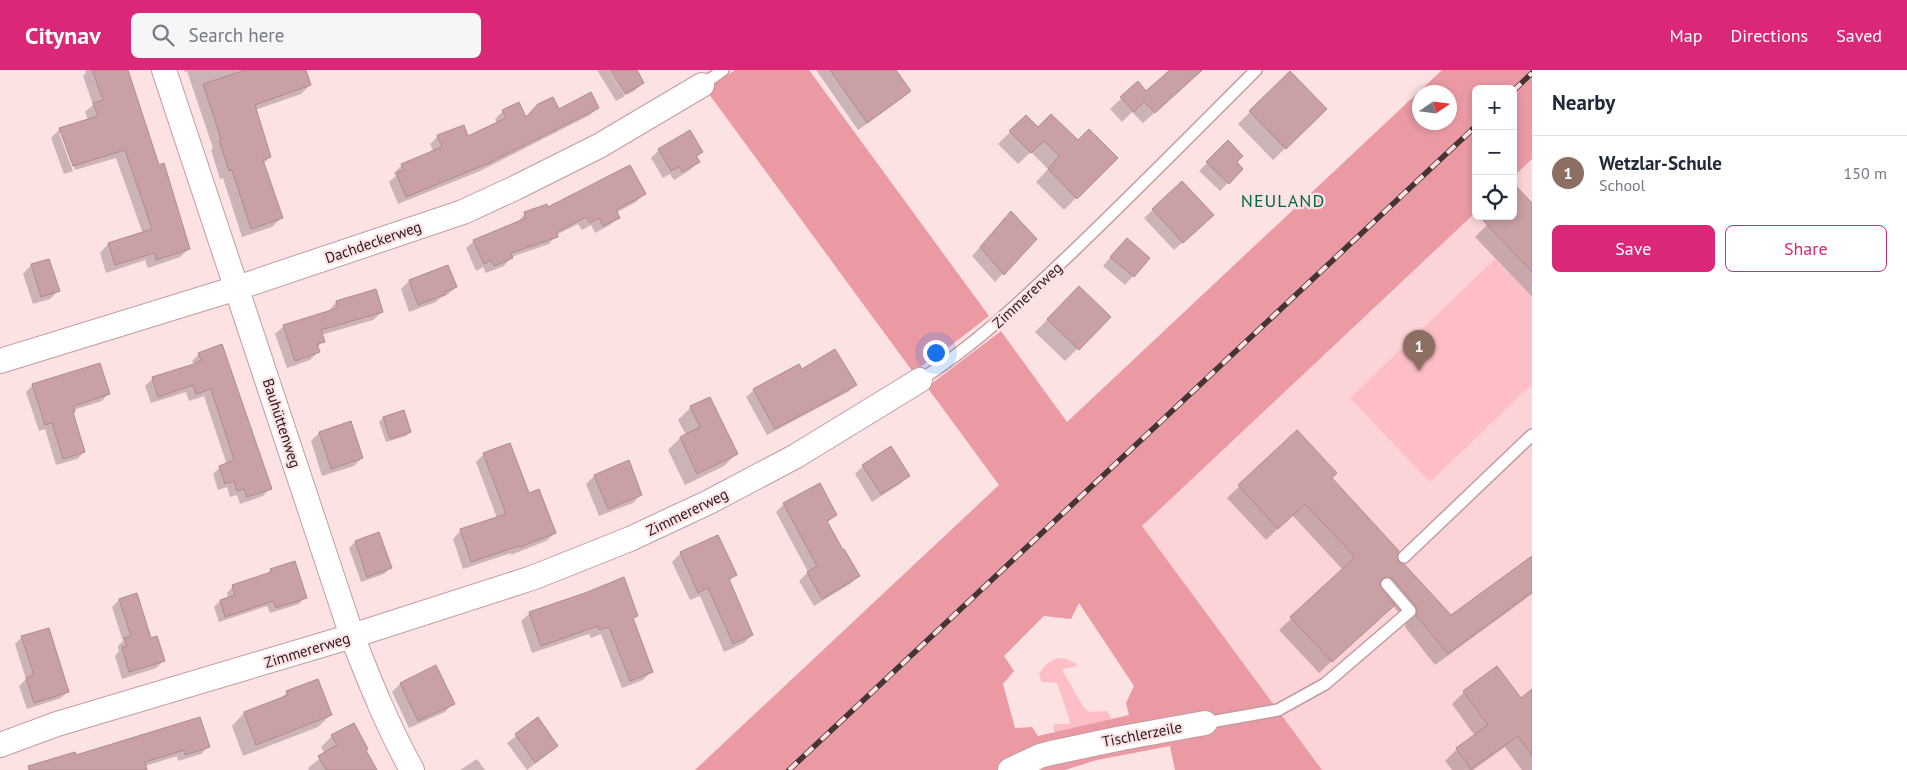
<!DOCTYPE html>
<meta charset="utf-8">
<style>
body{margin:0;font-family:"PT Sans",sans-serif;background:#f6f6f7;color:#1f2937}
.controls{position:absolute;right:15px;top:15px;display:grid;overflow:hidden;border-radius:8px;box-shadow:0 2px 8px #0003}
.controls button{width:45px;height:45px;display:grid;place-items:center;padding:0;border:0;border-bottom:1px solid #e0e1e3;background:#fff;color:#1f2937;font:25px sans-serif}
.compass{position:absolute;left:1412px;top:15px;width:45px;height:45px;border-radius:50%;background:#fff;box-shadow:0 2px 8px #0003;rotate:77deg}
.you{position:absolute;left:935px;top:282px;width:18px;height:18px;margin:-12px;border:4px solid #fff;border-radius:50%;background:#1a73e8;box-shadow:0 0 0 8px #1a73e833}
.badge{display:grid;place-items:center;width:32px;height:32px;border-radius:50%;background:#db2777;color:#fff;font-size:16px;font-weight:700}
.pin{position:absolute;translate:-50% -41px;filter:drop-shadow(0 1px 2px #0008)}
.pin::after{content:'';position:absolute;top:26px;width:18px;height:15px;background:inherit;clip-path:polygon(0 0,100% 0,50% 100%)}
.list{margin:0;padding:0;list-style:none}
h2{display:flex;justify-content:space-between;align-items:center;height:65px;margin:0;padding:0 20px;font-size:21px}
h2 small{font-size:16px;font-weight:400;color:#747a83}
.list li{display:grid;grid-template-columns:32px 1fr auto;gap:15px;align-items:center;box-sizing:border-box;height:75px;padding:0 20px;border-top:1px solid #e0e1e3}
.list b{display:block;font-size:19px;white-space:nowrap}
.list p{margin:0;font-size:16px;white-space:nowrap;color:#747a83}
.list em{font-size:16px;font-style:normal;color:#747a83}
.actions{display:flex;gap:10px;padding:15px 20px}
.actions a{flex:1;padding:11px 0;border:1px solid #db2777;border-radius:8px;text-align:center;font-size:18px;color:#db2777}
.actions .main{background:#db2777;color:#fff}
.icon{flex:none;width:28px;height:28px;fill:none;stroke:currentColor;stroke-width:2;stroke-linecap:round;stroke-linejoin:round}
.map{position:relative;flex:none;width:1532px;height:700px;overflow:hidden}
header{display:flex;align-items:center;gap:30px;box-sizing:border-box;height:70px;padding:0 25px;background:#db2777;color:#fff}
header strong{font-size:24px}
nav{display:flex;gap:28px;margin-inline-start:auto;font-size:18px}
.search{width:350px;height:45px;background:#f6f6f7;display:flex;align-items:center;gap:12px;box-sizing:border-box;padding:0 18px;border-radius:8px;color:#747a83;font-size:19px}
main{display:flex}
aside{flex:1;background:#fff}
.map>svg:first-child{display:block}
.built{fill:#fcd3d7}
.green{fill:#fdbec5}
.forest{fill:#eb9aa4;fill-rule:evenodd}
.shadow{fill:#0003}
.building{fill:#c9a0a4;stroke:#b18a8e}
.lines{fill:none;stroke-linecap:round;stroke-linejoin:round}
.lane-casing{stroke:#c39b9f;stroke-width:14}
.street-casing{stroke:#c39b9f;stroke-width:26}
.lane{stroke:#fff;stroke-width:11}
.street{stroke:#fff;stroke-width:24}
.rail-casing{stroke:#443436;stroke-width:5.5}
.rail{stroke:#fde2e4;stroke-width:4;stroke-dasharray:11;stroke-linecap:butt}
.labels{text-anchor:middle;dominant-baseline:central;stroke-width:4.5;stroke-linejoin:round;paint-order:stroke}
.street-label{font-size:15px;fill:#27181a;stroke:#fde2e4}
.quarter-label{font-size:18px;letter-spacing:1px;fill:#006643;stroke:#fde2e4}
</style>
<header>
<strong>Citynav</strong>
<div class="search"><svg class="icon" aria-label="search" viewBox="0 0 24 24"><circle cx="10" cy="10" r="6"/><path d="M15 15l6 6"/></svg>Search here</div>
<nav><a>Map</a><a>Directions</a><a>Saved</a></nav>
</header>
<main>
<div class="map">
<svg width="1532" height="700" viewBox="0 0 1532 700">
<rect width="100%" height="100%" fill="#fde2e4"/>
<path class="built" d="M 1532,89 L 1532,700 L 1322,700 L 1142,456 L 1476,142 L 1476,146 L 1513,146 L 1513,107 Z"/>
<path class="green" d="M 1495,189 L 1532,228 L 1532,314 L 1430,412 L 1350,328 Z
M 1064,588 L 1077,594 L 1075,597 L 1065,598 L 1062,600 L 1084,638 L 1090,642 L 1107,641 L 1111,647 L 1111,652 L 1055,664 L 1053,656 L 1055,654 L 1070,654 L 1070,651 L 1057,613 L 1042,612 L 1039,605 C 1044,594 1052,588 1064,588 Z"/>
<path class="forest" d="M 735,0 L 809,0 L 989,246 L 945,280 L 913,302 L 706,20 Z
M 1442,0 L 1532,0 L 1532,89 L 1513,107 L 1513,19 L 1476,19 L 1476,142 L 1142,456 L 1322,700 L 1175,700 L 1170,676 L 1097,690 L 1065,700 L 695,700 L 999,415 L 927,317 L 1001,261 L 1067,352 ZM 1420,22 L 1450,22 L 1450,52 L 1420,52 ZM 1079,533 L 1134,616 L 1126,633 L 1129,645 L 1038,666 L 1032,657 L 1015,658 L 1003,614 L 1014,601 L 1004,586 L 1044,546 L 1071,549 Z"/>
<path class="shadow" d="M 85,0 L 126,0 L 158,96 L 189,179 L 180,187 L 148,198 L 145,190 L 106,203 L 100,183 L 108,174 L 143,164 L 116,88 L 75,100 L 62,63 L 59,63 L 73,101 L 64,104 L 51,68 L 60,59 L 88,50 L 85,42 L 93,35 L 83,6 L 86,3 Z
M 184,0 L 305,0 L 310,15 L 301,24 L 255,40 L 270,87 L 263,94 L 281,148 L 272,157 L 242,167 L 223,108 L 220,109 L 211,80 L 213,78 L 187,1 L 185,2 Z
M 597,0 L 609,0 L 625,26 L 616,31 Z
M 612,0 L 635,0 L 643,13 L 634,21 L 627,25 Z
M 816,0 L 895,0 L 910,21 L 901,29 L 858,60 Z
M 1169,0 L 1203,0 L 1143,53 L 1132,42 L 1122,52 L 1110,39 L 1138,13 L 1146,22 Z
M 1290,2 L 1326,39 L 1273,90 L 1238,54 Z
M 598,38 L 590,45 L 480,101 L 398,134 L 389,112 L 396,106 L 394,103 L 402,95 L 434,82 L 430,74 L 438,66 L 468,68 L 497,54 L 495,49 L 503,41 L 525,49 L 559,40 Z
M 1026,46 L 1038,59 L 1078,72 L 1116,88 L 1064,140 L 1036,112 L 1048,99 L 1031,82 L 1018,94 L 998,74 Z
M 1228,72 L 1235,92 L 1241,99 L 1220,121 L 1199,101 Z
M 659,80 L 702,82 L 696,88 L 698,92 L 690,100 L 674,110 L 670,104 L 663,108 L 651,88 Z
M 1182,112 L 1204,153 L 1174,180 L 1144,148 Z
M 644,124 L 636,132 L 616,143 L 618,148 L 610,155 L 595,163 L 591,155 L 582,160 L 578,154 L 556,165 L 549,174 L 511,187 L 504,196 L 486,203 L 483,197 L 476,201 L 466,178 L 474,171 L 517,153 L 525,143 Z
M 1532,135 L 1532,227 L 1475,167 L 1496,146 L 1513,146 Z
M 1003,151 L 1035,169 L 995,212 L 972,186 Z
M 1119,177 L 1149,188 L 1125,215 L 1103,196 Z
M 48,190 L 58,221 L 50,229 L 33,234 L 23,204 L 31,195 Z
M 409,211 L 456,217 L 447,225 L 440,228 L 436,232 L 409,242 L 401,219 Z
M 1079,218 L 1109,247 L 1065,291 L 1035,262 Z
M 375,221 L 382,242 L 373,250 L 321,265 L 323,271 L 317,278 L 318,282 L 310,290 L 287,298 L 275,264 L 284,256 L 328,242 L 336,232 Z
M 199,284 L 270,418 L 263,426 L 240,434 L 237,425 L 230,427 L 227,417 L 218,420 L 213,404 L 220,397 L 227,395 L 204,326 L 189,331 L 186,322 L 151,333 L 145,316 L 152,309 L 194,295 L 192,291 Z
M 802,301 L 855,315 L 848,322 L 767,365 L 746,327 L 754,320 Z
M 33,315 L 108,324 L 102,331 L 73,340 L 72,343 L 84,382 L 77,389 L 56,395 L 45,359 L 39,361 L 26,322 Z
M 691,337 L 736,384 L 724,396 L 685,415 L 668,380 L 680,368 L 686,365 L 678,350 Z
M 403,342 L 410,362 L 406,366 L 386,372 L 379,352 L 383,348 Z
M 350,353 L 362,388 L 354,396 L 322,406 L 311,371 L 319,363 Z
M 1297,362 L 1331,408 L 1395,485 L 1397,493 L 1451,547 L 1532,487 L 1532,524 L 1435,595 L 1405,557 L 1406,553 L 1404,548 L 1392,535 L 1319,603 L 1279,560 L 1343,500 L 1292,445 L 1266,470 L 1227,428 Z
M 484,384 L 528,424 L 555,463 L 546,471 L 511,485 L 511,483 L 463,499 L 453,469 L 461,460 L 497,448 L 476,392 Z
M 628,392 L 641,424 L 633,433 L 599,446 L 586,414 L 594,406 Z
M 863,396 L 908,406 L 900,414 L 872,432 L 855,404 Z
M 784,434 L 835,445 L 827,453 L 842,482 L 859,506 L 850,514 L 814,536 L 799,511 L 808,502 L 776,442 Z
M 718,467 L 735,505 L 728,512 L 752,565 L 744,573 L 724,582 L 700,526 L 690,530 L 672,492 L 680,484 Z
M 355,472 L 390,498 L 384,504 L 361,512 L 349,478 Z
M 271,500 L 305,527 L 299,534 L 270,543 L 267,536 L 219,552 L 214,537 L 220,531 L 228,528 L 227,523 L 233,516 L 265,506 Z
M 119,530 L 151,569 L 163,591 L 156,598 L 122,609 L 115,586 L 119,581 L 118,576 L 123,571 L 112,537 Z
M 530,543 L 637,546 L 632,550 L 651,602 L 643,610 L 622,618 L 601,564 L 591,568 L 589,564 L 532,583 L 521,551 Z
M 22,567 L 68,621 L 61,628 L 27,639 L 19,616 L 26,609 L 15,574 Z
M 436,597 L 453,633 L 445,642 L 409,658 L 392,622 L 400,614 Z
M 1497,598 L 1520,629 L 1532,621 L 1532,700 L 1522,700 L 1505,677 L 1473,700 L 1452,700 L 1445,691 L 1457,679 L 1475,666 L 1452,634 L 1464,622 Z
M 287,622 L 330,645 L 318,657 L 243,686 L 232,656 L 244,643 L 280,630 Z
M 538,649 L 557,676 L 527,700 L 507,673 Z
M 332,666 L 364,681 L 376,700 L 309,700 L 308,698 L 325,684 L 321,677 Z
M 208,677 L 201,684 L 178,691 L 177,686 L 145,696 L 146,700 L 31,700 L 75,687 Z
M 477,689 L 485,700 L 460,700 Z"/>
<path class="building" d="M 92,0 L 128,0 L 159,95 L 164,93 L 190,179 L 156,190 L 154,183 L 115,195 L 108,173 L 152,159 L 125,80 L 73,96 L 59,58 L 98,46 L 93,33 L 103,30 Z
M 245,0 L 306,0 L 311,15 L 255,35 L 271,87 L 263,90 L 283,148 L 251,159 L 232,100 L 229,101 L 219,70 L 221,69 L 203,14 Z
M 610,0 L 637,0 L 644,13 L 625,24 Z
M 830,0 L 896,0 L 911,21 L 867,53 Z
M 1170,0 L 1202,0 L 1155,43 L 1144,32 L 1134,42 L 1120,27 L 1138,11 L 1146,21 Z
M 1290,1 L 1327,39 L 1286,79 L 1249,41 Z
M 591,22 L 599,38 L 489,93 L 406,127 L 396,103 L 404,100 L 401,94 L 442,77 L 437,65 L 464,55 L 468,66 L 506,48 L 502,40 L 519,32 L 526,47 L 538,34 L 553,27 L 559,39 Z
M 1051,44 L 1078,70 L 1089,59 L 1118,88 L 1077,129 L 1048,99 L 1059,86 L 1044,71 L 1031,83 L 1009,61 L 1026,45 L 1038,57 Z
M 690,60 L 703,82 L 696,86 L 700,92 L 682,102 L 679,97 L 671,101 L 658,79 Z
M 1228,70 L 1243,86 L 1237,92 L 1243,99 L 1229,114 L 1206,92 Z
M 630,95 L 646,124 L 616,140 L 620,148 L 603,156 L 599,148 L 590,153 L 586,147 L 557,162 L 558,167 L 511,183 L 513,188 L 494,196 L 491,190 L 484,194 L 473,170 L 526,148 L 524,142 L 547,134 L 548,137 Z
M 1182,111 L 1214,145 L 1183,173 L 1152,139 Z
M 1513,113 L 1532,133 L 1532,202 L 1479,146 L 1513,146 Z
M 1011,141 L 1037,169 L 1004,205 L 980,177 Z
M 1127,168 L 1150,188 L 1134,207 L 1110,187 Z
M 49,189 L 60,221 L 41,227 L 31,194 Z
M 448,195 L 457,217 L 445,222 L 446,224 L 418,235 L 409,210 Z
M 1079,216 L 1111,247 L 1079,280 L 1047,249 Z
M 376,219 L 383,242 L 321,260 L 325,272 L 317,274 L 320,282 L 295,291 L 283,255 L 338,238 L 336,231 Z
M 222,274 L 272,419 L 247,427 L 244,419 L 237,421 L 234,411 L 225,414 L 219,396 L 234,390 L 211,319 L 196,324 L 193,315 L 158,327 L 152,307 L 194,294 L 201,290 L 198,283 Z
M 835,279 L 857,315 L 775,359 L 753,319 L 799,294 L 802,299 Z
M 100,293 L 110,324 L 74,336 L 75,342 L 73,342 L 85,382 L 63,389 L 52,353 L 45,355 L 32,314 Z
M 710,327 L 738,384 L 697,404 L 680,367 L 700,357 L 690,336 Z
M 404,340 L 411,362 L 390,369 L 383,347 Z
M 351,351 L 363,388 L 331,399 L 319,362 Z
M 1297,360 L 1337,403 L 1332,408 L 1399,481 L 1397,485 L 1398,492 L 1404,494 L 1451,545 L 1532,486 L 1532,522 L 1448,584 L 1416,545 L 1417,540 L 1416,536 L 1393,509 L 1385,507 L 1380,511 L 1380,516 L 1395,535 L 1332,592 L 1290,547 L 1355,487 L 1305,434 L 1278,459 L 1238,415 Z
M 510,373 L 529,423 L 539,419 L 556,463 L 520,477 L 519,476 L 471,492 L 460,459 L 506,444 L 483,383 Z
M 891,376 L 910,406 L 881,424 L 862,395 Z
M 629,390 L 642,425 L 608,439 L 594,405 Z
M 820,413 L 837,445 L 827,451 L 843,480 L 844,479 L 860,506 L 822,529 L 807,502 L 817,496 L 783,433 Z
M 379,462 L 392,498 L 367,507 L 355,471 Z
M 718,465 L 737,505 L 729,509 L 753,565 L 733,574 L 708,518 L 698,523 L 680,482 Z
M 295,491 L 307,528 L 276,538 L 273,531 L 225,547 L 220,530 L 235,525 L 232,515 L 271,502 L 270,499 Z
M 624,507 L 638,546 L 633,548 L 653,602 L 630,611 L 609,557 L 599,560 L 598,556 L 541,576 L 529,542 L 585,523 Z
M 137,523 L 151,568 L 157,566 L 165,591 L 129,602 L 122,577 L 127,576 L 124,568 L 131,566 L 119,529 Z
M 49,558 L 69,622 L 34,633 L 26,608 L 34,605 L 21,566 Z
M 436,595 L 455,634 L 418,651 L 400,613 Z
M 1497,596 L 1521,628 L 1532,619 L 1532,686 L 1518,666 L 1471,699 L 1456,678 L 1488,655 L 1463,621 Z
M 318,609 L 332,645 L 256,675 L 244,642 L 288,625 L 286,621 Z
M 200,647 L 210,677 L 185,685 L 184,680 L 145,692 L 147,700 L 29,700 L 28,696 L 75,682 L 76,685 Z
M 538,647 L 558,676 L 535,693 L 515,664 Z
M 354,653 L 368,679 L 366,680 L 377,700 L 326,700 L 318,686 L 337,675 L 331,665 Z"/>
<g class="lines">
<defs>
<path id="lane" d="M 702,15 L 723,0
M 920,310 C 974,276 1019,233 1065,189 C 1130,127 1193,63 1256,0
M 1404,487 L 1532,365
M 1205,653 L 1278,640 L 1325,614 L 1410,541 L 1387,514"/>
<path id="street" d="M 164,0 L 352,566 C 370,612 388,657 412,700
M 0,291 L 237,218 L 463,142 L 515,118 L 599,76 L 702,15
M 0,675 L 57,654 L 352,566 L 532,508 L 630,469 L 709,432 L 796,386 L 920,310
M 1010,700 L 1040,686 L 1051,683 L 1122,668 L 1205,653"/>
</defs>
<use href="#lane" class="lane-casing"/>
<use href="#street" class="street-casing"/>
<use href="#lane" class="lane"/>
<use href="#street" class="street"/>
<defs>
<path id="rail" d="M 1513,21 L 1532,3
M 789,700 L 1476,56"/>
</defs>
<use href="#rail" class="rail-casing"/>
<use href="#rail" class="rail"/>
</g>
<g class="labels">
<g class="street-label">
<text transform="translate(373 172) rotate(-19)">Dachdeckerweg</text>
<text transform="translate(1027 225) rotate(-43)">Zimmererweg</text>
<text transform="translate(282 353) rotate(72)">Bauhüttenweg</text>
<text transform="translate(687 442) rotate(-26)">Zimmererweg</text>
<text transform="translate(307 580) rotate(-17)">Zimmererweg</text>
<text transform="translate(1142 664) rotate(-11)">Tischlerzeile</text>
</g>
<g class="quarter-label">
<text x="1283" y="130">NEULAND</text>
</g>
</g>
</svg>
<div class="controls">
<button>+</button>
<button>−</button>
<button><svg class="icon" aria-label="locate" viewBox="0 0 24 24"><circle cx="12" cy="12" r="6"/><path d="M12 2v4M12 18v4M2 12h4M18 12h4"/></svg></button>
</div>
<svg class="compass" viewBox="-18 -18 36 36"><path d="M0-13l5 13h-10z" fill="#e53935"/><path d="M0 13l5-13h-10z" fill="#747a83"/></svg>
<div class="you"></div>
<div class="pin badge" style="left:1419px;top:301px;background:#8d6e63">1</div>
</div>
<aside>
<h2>Nearby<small></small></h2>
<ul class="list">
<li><span class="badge" style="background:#8d6e63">1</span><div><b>Wetzlar-Schule</b><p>School</p></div><em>150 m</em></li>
</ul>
<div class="actions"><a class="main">Save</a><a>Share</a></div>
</aside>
</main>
